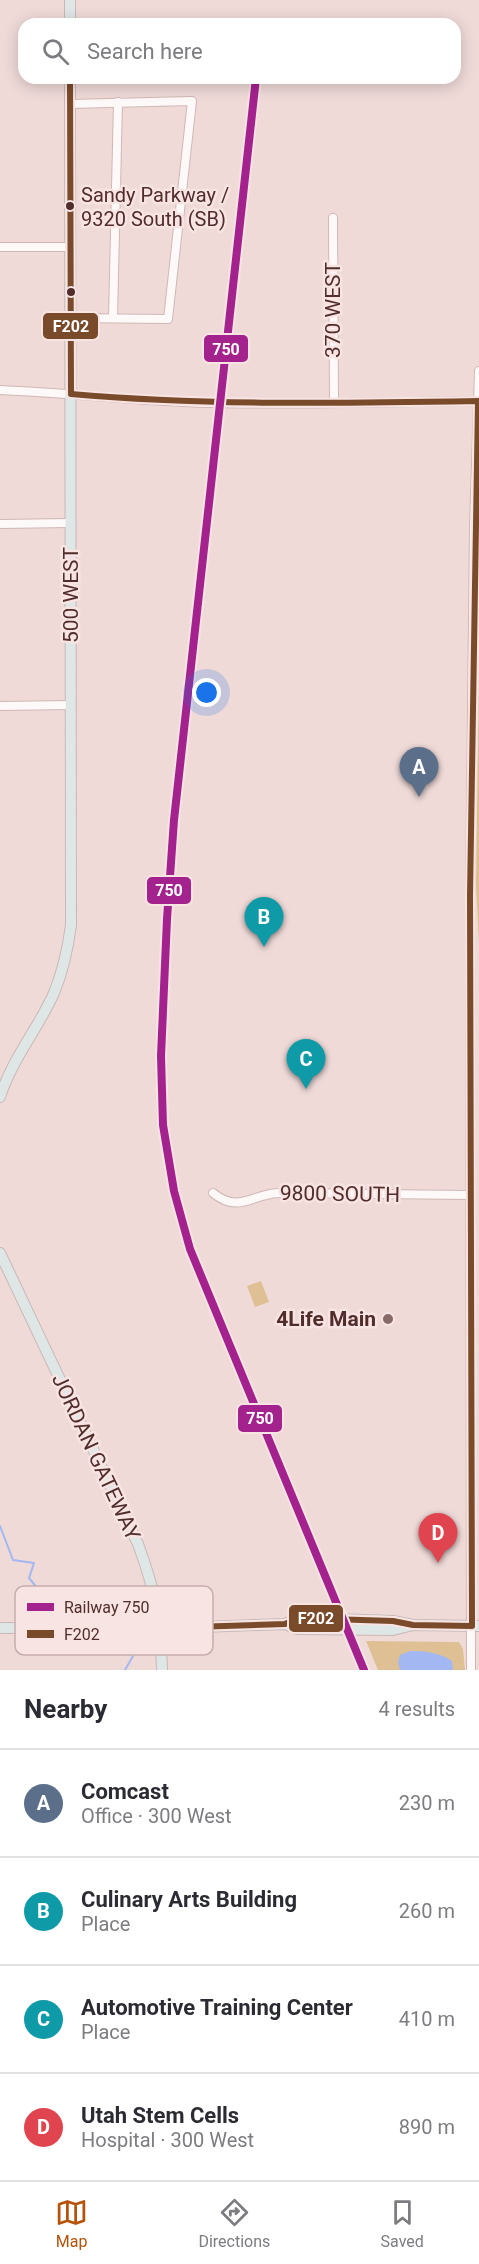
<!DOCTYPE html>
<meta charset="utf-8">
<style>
body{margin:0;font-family:Roboto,sans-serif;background:#f7f7f7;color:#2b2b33}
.you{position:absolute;left:207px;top:693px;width:21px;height:21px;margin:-15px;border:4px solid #fff;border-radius:50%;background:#1a73e8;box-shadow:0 0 0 9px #1a73e833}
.badge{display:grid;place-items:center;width:39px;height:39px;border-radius:50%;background:#b45309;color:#fff;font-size:20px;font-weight:700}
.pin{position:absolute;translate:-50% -50px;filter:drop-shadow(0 2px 3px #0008)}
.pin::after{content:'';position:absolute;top:32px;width:21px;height:18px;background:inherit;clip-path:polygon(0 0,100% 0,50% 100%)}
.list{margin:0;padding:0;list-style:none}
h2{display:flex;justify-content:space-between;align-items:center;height:78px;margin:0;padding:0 24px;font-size:26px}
h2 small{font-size:20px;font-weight:400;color:#7c7c81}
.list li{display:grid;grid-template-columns:39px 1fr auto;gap:18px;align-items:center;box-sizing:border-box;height:108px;padding:0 24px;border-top:2px solid #e1e1e2}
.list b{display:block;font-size:22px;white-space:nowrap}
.list p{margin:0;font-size:20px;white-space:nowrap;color:#7c7c81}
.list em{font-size:20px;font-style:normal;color:#7c7c81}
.icon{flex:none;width:33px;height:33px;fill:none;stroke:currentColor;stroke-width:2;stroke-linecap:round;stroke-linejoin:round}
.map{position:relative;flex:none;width:479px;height:1670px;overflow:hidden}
.search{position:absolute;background:#fff;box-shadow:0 3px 15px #0003;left:18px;right:18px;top:18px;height:66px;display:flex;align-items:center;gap:15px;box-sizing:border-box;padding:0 21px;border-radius:18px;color:#7c7c81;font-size:22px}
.sheet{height:510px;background:#fff}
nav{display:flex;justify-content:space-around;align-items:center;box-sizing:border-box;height:84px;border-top:2px solid #e1e1e2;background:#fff;font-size:16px;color:#7c7c81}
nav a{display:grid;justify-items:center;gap:3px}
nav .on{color:#b45309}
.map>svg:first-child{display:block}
.green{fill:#dec094}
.water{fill:#a3b8f2}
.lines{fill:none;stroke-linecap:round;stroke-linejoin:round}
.stream{stroke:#a3b8f2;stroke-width:2}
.minor-casing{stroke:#d1b7b5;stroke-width:10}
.major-casing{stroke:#c9b8b7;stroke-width:12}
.minor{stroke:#fdf9f9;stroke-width:8}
.major{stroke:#dfe6e6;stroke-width:10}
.bus-1-casing{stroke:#f8e4e3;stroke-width:10}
.bus-1{stroke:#7a4b2a;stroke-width:6}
.rail-1-casing{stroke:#f8e4e3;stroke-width:12}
.rail-1{stroke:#a4228e;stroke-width:8}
.bus-dot{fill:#512d2b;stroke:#f8e4e3;stroke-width:2}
.poi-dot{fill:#886a68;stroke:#f8e4e3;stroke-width:2}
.labels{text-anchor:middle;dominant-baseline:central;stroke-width:5;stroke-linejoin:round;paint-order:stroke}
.bus-label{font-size:20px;fill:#512d2b;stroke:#f8e4e3;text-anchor:start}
.street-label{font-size:21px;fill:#512d2b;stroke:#f8e4e3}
.poi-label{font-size:21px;font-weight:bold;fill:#512d2b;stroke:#f8e4e3;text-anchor:end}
.key{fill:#f8e4e3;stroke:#c6adac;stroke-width:1.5}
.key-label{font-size:16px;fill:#512d2b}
.line-badge{stroke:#f8e4e3;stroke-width:2}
.badge-label{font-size:16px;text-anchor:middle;font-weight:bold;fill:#fff}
</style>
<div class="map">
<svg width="479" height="1670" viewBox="0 0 479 1670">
<rect width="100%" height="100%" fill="#efdad8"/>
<path class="green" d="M 479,678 L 479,944 L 476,884 Z
M 261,1281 L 269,1302 L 255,1307 L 247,1286 Z
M 366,1641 L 459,1642 L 463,1649 L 465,1670 L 378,1670 Z"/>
<path class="water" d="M 410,1651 C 425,1651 439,1652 452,1661 L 453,1670 L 400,1670 L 398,1662 L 400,1655 Z"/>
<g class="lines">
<path class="stream" d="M 0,1526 L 13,1560 L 34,1563 L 29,1578 L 43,1595 L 65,1605 L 88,1613 L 118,1611 L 127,1617
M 125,1670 L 133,1656"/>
<defs>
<path id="minor" d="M 70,104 L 192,101 L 168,319 L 71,318
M 333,218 L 334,402
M 0,247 L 71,247
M 113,318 L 118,102
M 0,390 C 70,393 139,401 209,403 C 298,405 388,402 478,401
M 0,524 L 70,523
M 0,706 L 71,705
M 213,1193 C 239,1214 252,1194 278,1193 L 471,1195
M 471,1670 L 470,895 L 474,527 L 479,371"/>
<path id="major" d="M 70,0 L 70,24
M 0,1097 C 12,1059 38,1029 54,993 C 63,971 68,948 71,925 L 70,78
M 0,1253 L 138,1544 C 155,1590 161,1620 162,1670
M 285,1624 L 298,1618 L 309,1618 L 393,1621 L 413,1625 L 479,1626
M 0,1628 L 175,1628 L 285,1624 L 297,1629 L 393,1630 L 413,1625"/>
</defs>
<use href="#minor" class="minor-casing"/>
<use href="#major" class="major-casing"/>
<use href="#minor" class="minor"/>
<use href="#major" class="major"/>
<defs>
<path id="bus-1" d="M 70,78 L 71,394
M 71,394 C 207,406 342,403 478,401
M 472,1626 L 470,895 L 478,401
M 161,1628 L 285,1624 L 298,1618 L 393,1621 L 413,1625 L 472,1626"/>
</defs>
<use href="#bus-1" class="bus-1-casing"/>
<use href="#bus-1" class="bus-1"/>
<defs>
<path id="rail-1" d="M 256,78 L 174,820 L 167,919 L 161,1056 L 163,1125 L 174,1191 L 190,1249 L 364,1670"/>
</defs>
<use href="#rail-1" class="rail-1-casing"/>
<use href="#rail-1" class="rail-1"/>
</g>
<g class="bus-dot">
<circle cx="70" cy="206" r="5"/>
<circle cx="71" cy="292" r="5"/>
</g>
<circle class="poi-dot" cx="388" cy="1319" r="6"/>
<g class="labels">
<g class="bus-label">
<text x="81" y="195">Sandy Parkway /<tspan x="81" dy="24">9320 South (SB)</tspan></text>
</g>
<g class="street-label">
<text transform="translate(333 310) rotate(-90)">370 WEST</text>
<text transform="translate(71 595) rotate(-90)">500 WEST</text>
<text transform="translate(340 1194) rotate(1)">9800 SOUTH</text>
<text transform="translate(96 1457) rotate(65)">JORDAN GATEWAY</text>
</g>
<g class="poi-label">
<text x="376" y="1319">4Life Main</text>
</g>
</g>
<rect x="15" y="1586" width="198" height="69" rx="9" class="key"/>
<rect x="27" y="1603" width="27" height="8" fill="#a4228e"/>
<rect x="27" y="1630" width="27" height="8" fill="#7a4b2a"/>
<g class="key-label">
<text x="64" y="1613">Railway 750</text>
<text x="64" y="1640">F202</text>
</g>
<g class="line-badge">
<rect x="42" y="312" width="57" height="28" rx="6" fill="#7a4b2a"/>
<rect x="203" y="334" width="46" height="29" rx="6" fill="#a4228e"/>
<rect x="146" y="876" width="46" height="29" rx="6" fill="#a4228e"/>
<rect x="237" y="1404" width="46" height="29" rx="6" fill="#a4228e"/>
<rect x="288" y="1604" width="56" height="29" rx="6" fill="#7a4b2a"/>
</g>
<g class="badge-label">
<text x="71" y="332">F202</text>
<text x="226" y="355">750</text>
<text x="169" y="896">750</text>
<text x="260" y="1424">750</text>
<text x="316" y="1624">F202</text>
</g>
</svg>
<div class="you"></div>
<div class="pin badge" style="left:419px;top:797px;background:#5c6f8a">A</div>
<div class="pin badge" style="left:264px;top:947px;background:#0f9aa8">B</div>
<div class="pin badge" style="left:306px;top:1089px;background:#0f9aa8">C</div>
<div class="pin badge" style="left:438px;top:1563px;background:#e0444e">D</div>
<div class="search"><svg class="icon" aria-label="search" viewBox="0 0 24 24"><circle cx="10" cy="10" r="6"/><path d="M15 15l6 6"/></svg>Search here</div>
</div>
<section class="sheet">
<h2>Nearby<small>4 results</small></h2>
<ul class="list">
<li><span class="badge" style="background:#5c6f8a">A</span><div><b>Comcast</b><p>Office · 300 West</p></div><em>230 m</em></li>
<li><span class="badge" style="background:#0f9aa8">B</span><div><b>Culinary Arts Building</b><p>Place</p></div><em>260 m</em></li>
<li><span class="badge" style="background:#0f9aa8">C</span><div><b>Automotive Training Center</b><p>Place</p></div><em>410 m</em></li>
<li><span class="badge" style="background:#e0444e">D</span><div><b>Utah Stem Cells</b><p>Hospital · 300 West</p></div><em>890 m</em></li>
</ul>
</section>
<nav>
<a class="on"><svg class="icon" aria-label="map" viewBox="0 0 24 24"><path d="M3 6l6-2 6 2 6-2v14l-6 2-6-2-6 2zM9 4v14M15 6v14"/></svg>Map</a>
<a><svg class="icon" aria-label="directions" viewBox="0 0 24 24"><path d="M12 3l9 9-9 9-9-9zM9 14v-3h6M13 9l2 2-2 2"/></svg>Directions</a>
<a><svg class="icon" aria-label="saved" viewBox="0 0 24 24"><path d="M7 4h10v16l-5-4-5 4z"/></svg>Saved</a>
</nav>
